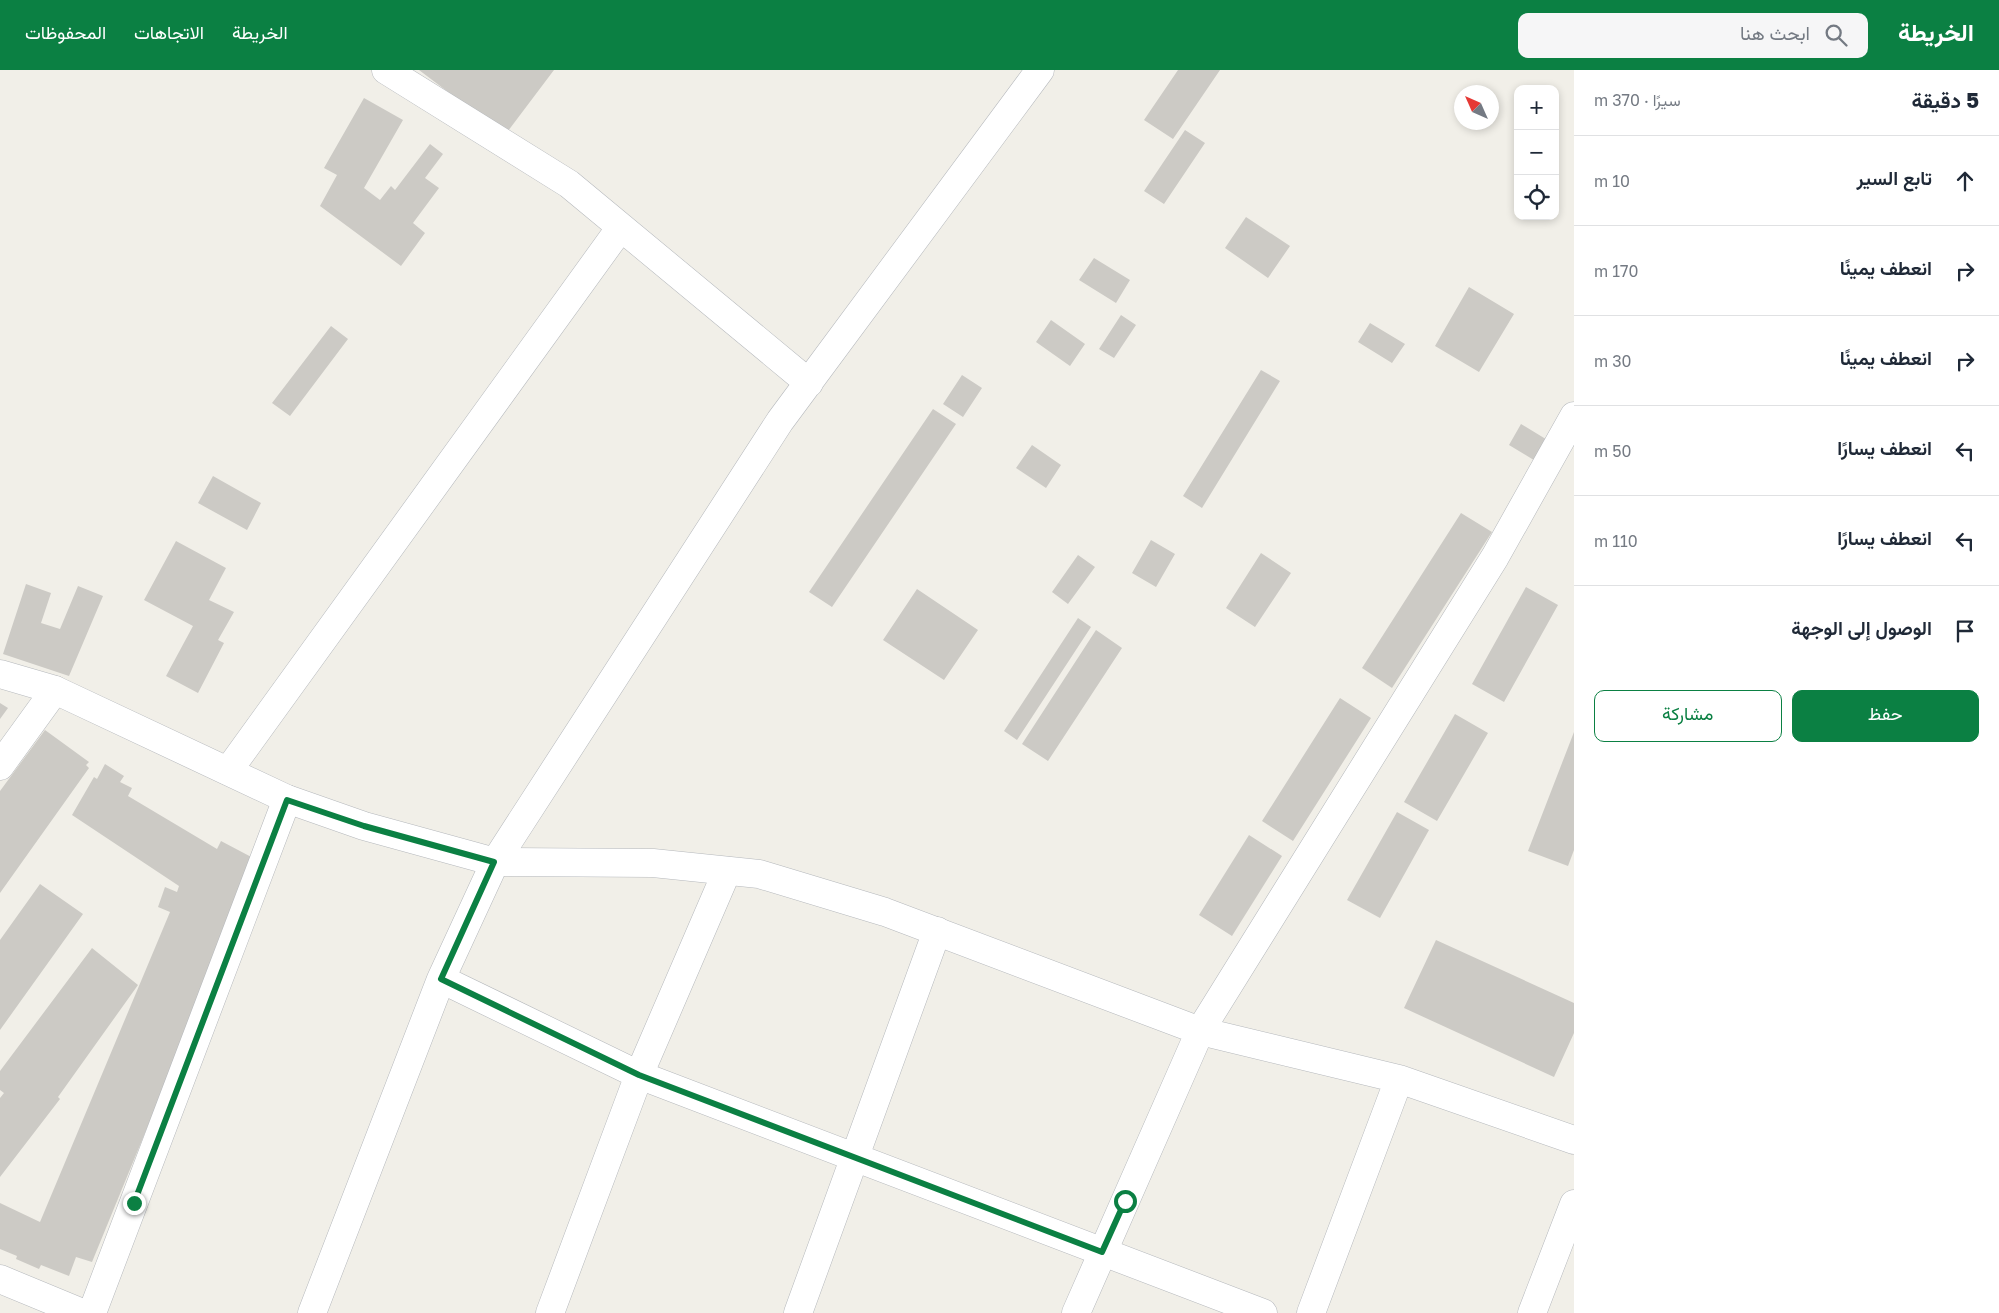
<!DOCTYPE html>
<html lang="ar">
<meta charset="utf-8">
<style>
body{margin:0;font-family:"Golos Text",Vazirmatn,sans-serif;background:#f6f6f7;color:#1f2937;direction:rtl}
.controls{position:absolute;right:15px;top:15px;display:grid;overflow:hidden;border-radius:10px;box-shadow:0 2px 8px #0003}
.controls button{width:45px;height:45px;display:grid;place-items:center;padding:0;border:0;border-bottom:1px solid #e0e1e3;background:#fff;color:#1f2937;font:25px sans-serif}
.compass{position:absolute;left:1454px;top:15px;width:45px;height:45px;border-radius:50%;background:#fff;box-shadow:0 2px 8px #0003;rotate:315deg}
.stop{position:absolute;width:15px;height:15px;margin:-11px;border:4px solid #0b8043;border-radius:50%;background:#fff}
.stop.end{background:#0b8043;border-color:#fff;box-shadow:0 1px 5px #0008}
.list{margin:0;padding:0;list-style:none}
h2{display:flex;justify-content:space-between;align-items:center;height:65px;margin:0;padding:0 20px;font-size:21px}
h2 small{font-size:16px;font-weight:400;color:#747a83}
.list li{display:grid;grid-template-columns:32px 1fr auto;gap:15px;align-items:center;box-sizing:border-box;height:90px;padding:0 20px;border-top:1px solid #e0e1e3}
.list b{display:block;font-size:19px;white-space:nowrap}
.list em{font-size:16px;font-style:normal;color:#747a83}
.actions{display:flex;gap:10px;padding:15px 20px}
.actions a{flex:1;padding:11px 0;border:1px solid #0b8043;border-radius:10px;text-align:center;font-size:18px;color:#0b8043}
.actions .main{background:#0b8043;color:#fff}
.icon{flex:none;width:28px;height:28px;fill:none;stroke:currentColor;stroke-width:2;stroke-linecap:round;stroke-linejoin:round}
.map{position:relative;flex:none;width:1574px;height:1243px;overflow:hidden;direction:ltr}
header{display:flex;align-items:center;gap:30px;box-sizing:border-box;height:70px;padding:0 25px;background:#0b8043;color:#fff}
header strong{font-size:24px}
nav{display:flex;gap:28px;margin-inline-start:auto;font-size:18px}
.search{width:350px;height:45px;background:#f6f6f7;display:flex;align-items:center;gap:12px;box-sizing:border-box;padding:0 18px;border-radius:10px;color:#747a83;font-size:19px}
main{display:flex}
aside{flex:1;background:#fff}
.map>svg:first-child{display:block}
.building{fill:#cccac5}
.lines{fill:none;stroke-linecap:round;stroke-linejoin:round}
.minor-casing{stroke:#b5b8bc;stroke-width:29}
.tertiary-casing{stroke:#b5b8bc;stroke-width:29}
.minor{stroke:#fff;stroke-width:28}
.tertiary{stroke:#fff;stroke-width:28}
.route{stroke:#0b8043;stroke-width:6}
</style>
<header>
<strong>الخريطة</strong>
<div class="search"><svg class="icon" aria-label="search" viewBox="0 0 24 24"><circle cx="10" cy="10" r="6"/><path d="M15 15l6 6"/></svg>ابحث هنا</div>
<nav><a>الخريطة</a><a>الاتجاهات</a><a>المحفوظات</a></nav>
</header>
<main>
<aside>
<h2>5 دقيقة<small>سيرًا · 370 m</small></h2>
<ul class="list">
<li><svg class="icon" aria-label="ahead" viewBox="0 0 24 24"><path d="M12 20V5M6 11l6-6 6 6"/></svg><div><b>تابع السير</b></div><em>10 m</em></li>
<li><svg class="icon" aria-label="right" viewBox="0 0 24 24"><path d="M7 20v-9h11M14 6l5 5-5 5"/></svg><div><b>انعطف يمينًا</b></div><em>170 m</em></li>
<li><svg class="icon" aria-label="right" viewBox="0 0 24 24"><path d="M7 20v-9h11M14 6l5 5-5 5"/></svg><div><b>انعطف يمينًا</b></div><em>30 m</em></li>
<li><svg class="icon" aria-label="left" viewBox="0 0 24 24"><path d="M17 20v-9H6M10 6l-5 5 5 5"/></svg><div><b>انعطف يسارًا</b></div><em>50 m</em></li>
<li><svg class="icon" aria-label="left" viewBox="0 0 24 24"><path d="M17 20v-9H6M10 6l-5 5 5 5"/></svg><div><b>انعطف يسارًا</b></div><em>110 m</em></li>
<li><svg class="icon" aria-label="arrive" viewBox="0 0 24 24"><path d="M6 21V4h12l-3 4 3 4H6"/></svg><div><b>الوصول إلى الوجهة</b></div></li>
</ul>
<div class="actions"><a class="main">حفظ</a><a>مشاركة</a></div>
</aside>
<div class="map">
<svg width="1574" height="1243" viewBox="0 0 1574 1243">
<rect width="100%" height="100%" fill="#f1efe8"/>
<path class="building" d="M 419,0 L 554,0 L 505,65 Z
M 1178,0 L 1220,0 L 1173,69 L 1144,50 Z
M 364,28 L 403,50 L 364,118 L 380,130 L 391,116 L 395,120 L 430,74 L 443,84 L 425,108 L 439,118 L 413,153 L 425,163 L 401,196 L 320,136 L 337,105 L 324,98 Z
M 1185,60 L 1205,73 L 1164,134 L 1144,121 Z
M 1246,147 L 1290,176 L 1268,208 L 1225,178 Z
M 1094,188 L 1130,210 L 1116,233 L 1079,210 Z
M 1469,217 L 1514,244 L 1479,302 L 1435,276 Z
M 1121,245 L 1136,255 L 1114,288 L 1099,279 Z
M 1051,250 L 1085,274 L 1070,296 L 1036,272 Z
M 1370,253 L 1405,274 L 1392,293 L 1358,272 Z
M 331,256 L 348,269 L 290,346 L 272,333 Z
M 1261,300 L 1280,311 L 1202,438 L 1183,426 Z
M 962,305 L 982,318 L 963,347 L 943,334 Z
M 933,339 L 956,354 L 832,537 L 809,522 Z
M 1521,354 L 1549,371 L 1537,392 L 1509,375 Z
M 1032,375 L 1061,395 L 1046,418 L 1016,398 Z
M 213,406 L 261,433 L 247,460 L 198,433 Z
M 1461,443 L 1492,462 L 1392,618 L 1362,598 Z
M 1151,470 L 1175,484 L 1156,517 L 1132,503 Z
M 176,471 L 226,498 L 209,530 L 234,542 L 218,570 L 224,573 L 198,623 L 166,606 L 193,556 L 144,530 Z
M 1261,483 L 1291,503 L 1255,557 L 1226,538 Z
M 1078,485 L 1095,497 L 1068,534 L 1052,522 Z
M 26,514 L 51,523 L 41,553 L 60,559 L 78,516 L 103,526 L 69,606 L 3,584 Z
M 1526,517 L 1558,535 L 1504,632 L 1472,614 Z
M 917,519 L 978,560 L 944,610 L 883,570 Z
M 1078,548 L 1091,557 L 1017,670 L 1004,661 Z
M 1096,560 L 1122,578 L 1048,691 L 1022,674 Z
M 1340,628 L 1371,648 L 1293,771 L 1262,751 Z
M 0,633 L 8,638 L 0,649 Z
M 1455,644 L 1488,663 L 1437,751 L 1404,732 Z
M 45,660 L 89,692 L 86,695 L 89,698 L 0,823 L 0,721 Z
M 1574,662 L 1574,780 L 1568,796 L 1528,781 Z
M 105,694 L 124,706 L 120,712 L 132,718 L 128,726 L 217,779 L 221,771 L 257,790 L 92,1192 L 76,1187 L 69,1206 L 41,1195 L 39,1199 L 16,1189 L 17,1186 L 0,1179 L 0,1133 L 40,1152 L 170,842 L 158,837 L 165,817 L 177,822 L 179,816 L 72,745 L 94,707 L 97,709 Z
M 1397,742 L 1429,760 L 1380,848 L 1347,830 Z
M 1249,765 L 1282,786 L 1232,866 L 1199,845 Z
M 40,814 L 83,844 L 0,960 L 0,870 Z
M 1436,870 L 1574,933 L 1574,963 L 1554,1007 L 1404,938 Z
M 92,878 L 138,915 L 58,1027 L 60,1029 L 0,1107 L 0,1028 L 4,1023 L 0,1020 L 0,1001 Z"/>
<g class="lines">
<defs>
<path id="minor" d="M 386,0 L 569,114 L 809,313
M 0,696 L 55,620
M 228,701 L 621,157
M 441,909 L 639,1005 L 1263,1243
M 1200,961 L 1399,1009 L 1574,1070
M 92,1243 L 287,729
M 312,1243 L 441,909 L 495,792 L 780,351 L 1040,0
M 550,1243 L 639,1005 L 727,801
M 798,1243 L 937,861
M 1311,1243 L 1399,1009
M 1532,1243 L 1574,1134"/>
<path id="tertiary" d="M 0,604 L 55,620 L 287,729 L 364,756 L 495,792 L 653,793 L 759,804 L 885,842 L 1200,961
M 0,1209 L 82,1243
M 1076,1243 L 1200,961 L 1495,487 L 1574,346"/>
</defs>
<use href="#minor" class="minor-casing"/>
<use href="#tertiary" class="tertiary-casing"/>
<use href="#minor" class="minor"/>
<use href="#tertiary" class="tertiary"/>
</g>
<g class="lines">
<path class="route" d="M 134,1133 L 287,730 L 364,756 L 494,792 L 441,909 L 639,1005 L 1102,1182 L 1125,1131"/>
</g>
</svg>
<div class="controls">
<button>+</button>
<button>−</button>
<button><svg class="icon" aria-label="locate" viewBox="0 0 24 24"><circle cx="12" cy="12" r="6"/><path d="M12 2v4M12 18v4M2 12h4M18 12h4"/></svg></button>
</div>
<svg class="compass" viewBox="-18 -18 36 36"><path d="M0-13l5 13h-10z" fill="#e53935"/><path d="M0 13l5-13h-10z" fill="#747a83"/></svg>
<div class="stop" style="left:1125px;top:1131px"></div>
<div class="stop end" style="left:134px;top:1133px"></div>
</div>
</main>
